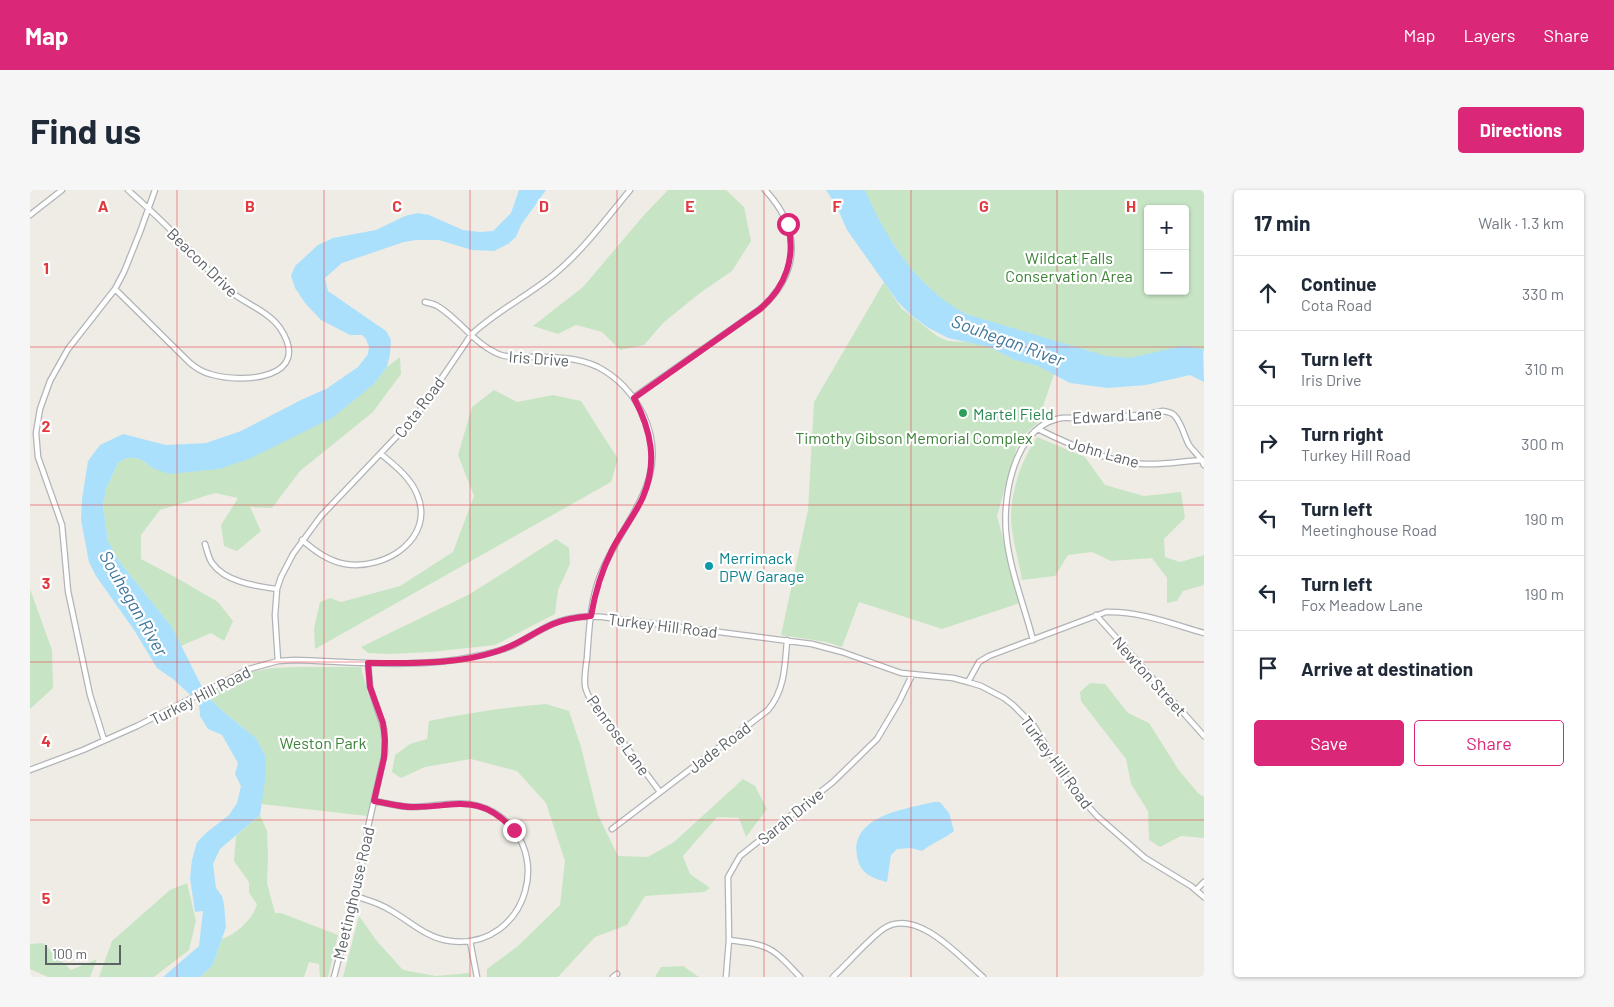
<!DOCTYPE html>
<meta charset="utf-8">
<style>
body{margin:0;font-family:Barlow,sans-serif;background:#f6f6f7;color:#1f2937}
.controls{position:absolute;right:15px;top:15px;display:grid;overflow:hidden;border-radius:5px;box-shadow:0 1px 4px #0004}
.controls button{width:45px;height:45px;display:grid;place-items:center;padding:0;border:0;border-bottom:1px solid #e0e1e3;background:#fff;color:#1f2937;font:25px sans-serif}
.scale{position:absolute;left:15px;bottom:12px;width:76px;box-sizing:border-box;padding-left:5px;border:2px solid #5d6265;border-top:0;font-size:14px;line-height:18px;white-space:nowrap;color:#5d6265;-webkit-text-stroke:4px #fff;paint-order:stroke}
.stop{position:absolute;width:15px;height:15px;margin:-11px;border:4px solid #db2777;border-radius:50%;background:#fff}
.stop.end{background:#db2777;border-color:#fff;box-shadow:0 1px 5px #0008}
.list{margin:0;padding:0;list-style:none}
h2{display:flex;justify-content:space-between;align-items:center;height:65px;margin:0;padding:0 20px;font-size:21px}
h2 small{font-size:16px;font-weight:400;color:#747a83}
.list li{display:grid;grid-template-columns:32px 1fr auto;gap:15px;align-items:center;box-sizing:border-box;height:75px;padding:0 20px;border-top:1px solid #e0e1e3}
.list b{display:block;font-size:19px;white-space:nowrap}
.list p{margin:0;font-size:16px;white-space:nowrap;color:#747a83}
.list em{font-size:16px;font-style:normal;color:#747a83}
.actions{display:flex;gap:10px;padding:15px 20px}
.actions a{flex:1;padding:11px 0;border:1px solid #db2777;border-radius:5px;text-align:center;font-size:18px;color:#db2777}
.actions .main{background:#db2777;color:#fff}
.icon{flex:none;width:28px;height:28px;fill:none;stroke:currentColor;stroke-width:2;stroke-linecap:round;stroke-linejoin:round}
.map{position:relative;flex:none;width:1174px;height:787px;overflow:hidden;border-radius:5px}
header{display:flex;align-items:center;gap:30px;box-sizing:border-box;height:70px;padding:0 25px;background:#db2777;color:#fff}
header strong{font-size:24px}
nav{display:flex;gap:28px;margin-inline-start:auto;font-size:18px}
.intro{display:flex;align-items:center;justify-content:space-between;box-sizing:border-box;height:120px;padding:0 30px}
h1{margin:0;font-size:35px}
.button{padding:12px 22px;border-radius:5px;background:#db2777;color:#fff;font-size:18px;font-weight:700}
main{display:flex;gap:30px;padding:0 30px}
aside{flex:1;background:#fff;border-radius:5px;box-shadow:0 1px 4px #0004}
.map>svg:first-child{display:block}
.green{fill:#c7e5c4;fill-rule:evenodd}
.water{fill:#aae0fb}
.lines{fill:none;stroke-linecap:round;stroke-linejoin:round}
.street-casing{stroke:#b1b4b7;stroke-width:7}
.street{stroke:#fff;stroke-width:4.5}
.route{stroke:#db2777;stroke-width:6}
.grid{fill:none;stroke:#e2393e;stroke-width:1;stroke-opacity:0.55}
.leisure-dot{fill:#2e9e5b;stroke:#fff;stroke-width:2}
.culture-dot{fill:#0f9aa8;stroke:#fff;stroke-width:2}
.labels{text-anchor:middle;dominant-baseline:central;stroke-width:4.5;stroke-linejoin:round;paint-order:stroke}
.park-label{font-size:16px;fill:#3d8238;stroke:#fff}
.street-label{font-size:16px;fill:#5d6265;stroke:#fff}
.leisure-label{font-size:16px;fill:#27864d;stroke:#fff;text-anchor:start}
.culture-label{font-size:16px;fill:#0d838f;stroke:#fff;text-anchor:start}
.water-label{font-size:18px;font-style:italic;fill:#40779c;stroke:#fff}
.grid-label{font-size:16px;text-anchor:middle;font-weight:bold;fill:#e2393e;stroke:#fff;stroke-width:4.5;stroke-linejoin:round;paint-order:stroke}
</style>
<header>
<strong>Map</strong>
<nav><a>Map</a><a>Layers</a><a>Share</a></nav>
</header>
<div class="intro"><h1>Find us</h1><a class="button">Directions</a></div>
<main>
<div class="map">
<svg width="1174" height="787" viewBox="0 0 1174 787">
<rect width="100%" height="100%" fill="#efece6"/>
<path class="green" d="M 638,0 L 696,0 L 714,17 L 721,51 L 702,81 L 670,103 L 633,133 L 614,155 L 590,160 L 572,142 L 546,135 L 528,144 L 503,136 L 553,97 L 614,25 Z
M 833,0 L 1174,0 L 1174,161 L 1107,170 L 1077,168 L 1057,160 L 1023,153 L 989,140 L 944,127 L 925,119 L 906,106 L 879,77 L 861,50 L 846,32 ZM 1118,19 L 1155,19 L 1155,101 L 1118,101 Z
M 854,92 L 871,118 L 907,146 L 918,151 L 953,153 L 977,166 L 1012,177 L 1024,184 L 1011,222 L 1003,220 L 1001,227 L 1012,229 L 993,246 L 988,253 L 967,326 L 990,413 L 912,439 L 829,412 L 812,457 L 796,452 L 751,445 L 778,320 L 784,212 Z
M 370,167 L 371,184 L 343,222 L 270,281 L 242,318 L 220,317 L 231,341 L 207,361 L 194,356 L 191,335 L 208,308 L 185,303 L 130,320 L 111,345 L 111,369 L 147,388 L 188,412 L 203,431 L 194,451 L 181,443 L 151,456 L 142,437 L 89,371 L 78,351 L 73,316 L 76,299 L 88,273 L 97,268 L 106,268 L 114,271 L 122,278 L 344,194 L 357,177 Z
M 464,200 L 487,212 L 523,205 L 551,211 L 588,269 L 581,292 L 285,459 L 284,438 L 290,412 L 300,408 L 311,412 L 370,396 L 423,362 L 444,306 L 428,265 L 442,217 Z
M 1007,247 L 1055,267 L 1075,295 L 1114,306 L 1151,302 L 1155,328 L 1134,349 L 1135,367 L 1150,372 L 1174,365 L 1174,395 L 1153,401 L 1147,411 L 1137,413 L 1137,388 L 1122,368 L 1081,371 L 1062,362 L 1038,365 L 1025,386 L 992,390 C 989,372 981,344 981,328 C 981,299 992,270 1007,247 Z
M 526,349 L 539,358 L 540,374 L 528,400 L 525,424 L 465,455 L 401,462 L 359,464 L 338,463 L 331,457 L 440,404 Z
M 0,399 L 22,460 L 23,498 L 0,519 Z
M 266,477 L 331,477 L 338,504 L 350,533 L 354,550 L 352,567 L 337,626 L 231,614 L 235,565 L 226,548 L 195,523 L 176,505 L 222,482 L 242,478 Z
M 1060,493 L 1075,494 L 1098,523 L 1119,533 L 1148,579 L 1168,603 L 1174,607 L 1174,648 L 1151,646 L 1130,657 L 1119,650 L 1118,621 L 1101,594 L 1096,569 L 1051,511 L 1050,502 Z
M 516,514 L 539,521 L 551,557 L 568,625 L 588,666 L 618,667 L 644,652 L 713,589 L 725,596 L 737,619 L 716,647 L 709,628 L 687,627 L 653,666 L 660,684 L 680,698 L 674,702 L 615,706 L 597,735 L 565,747 L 528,787 L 457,787 L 457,779 L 488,756 L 530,715 L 535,671 L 516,613 L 487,581 L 441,569 L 395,577 L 371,588 L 362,582 L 365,565 L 380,554 L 397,549 L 399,531 C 438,523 476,517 516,514 Z
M 230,625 L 237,641 L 238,666 L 237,693 L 245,723 L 251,723 L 308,745 L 298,787 L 290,787 L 289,774 L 279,772 L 274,787 L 170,787 L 183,775 L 192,749 C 207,744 223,729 227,714 L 219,703 L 219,692 L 204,671 L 206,646 Z
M 157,693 L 166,731 L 159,760 L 124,787 L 69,787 L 82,751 L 140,700 Z
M 329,726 L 346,750 L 373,780 L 406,786 L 439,783 L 440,787 L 313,787 Z
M 13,753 L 41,780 L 67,769 L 60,787 L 18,787 L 0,779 L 0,754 Z
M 653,776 L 669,787 L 625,787 L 631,777 Z"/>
<path class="water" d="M 489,0 L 516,0 L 491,35 L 486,47 L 478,54 L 464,61 L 442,60 L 409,50 L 386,50 L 374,52 L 312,73 L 295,88 L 298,101 L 356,141 L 361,150 L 360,164 L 357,177 L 344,194 L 302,228 L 219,269 L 189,279 L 139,284 L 122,278 L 114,271 L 106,268 L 97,268 L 88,273 L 76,299 L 73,316 L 78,351 L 89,371 L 142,437 L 176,505 L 195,523 L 226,548 L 235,565 L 236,584 L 230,625 L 190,659 L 183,674 L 186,698 L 192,706 L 194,714 L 196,737 L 183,775 L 170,787 L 133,787 L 169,756 L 173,721 L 165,722 L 160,688 L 162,670 L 167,652 L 176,643 L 199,625 L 207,613 L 211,596 L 205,584 L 208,573 L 192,545 L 178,539 L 170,526 L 169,513 L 143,489 L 127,478 L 104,440 L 66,386 L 59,372 L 51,330 L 52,309 L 58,271 L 70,255 L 93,244 L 136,255 L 176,253 L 211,241 L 273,209 L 296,199 L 328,177 L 338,164 L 339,157 L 336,149 L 332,145 L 320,145 L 291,130 L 275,113 L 265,98 L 261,86 L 265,76 L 288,55 L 303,48 L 346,40 L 375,26 L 388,23 L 399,25 L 433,40 L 450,42 L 463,41 L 481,23 Z
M 796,0 L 835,0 C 857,50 887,98 936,124 L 1076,166 L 1099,168 L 1153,156 L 1173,159 L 1174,192 L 1160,185 L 1116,195 L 1078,198 L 1040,193 L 1008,176 L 985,170 L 959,157 L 918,148 L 897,137 L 881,125 L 868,112 L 817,40 L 807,17 Z
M 904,612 L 910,612 L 919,623 L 924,641 C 914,649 902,653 892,661 L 881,658 L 867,659 L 861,665 L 857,692 C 842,688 830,684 827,666 C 820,626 875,619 904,612 Z"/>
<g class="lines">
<defs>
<path id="street" d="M 0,25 L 32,0
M 85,99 L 160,173 C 166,178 172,182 180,184 C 212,194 284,189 250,138 C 238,121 216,114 201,102 C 183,87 169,69 153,53 C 136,34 117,17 98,0
M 395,112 C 399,113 405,114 409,117 C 431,131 446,156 471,165 C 481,168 491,167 501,167 C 524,167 547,167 568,177 C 589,188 604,205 614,226 C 643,290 591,331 570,386 C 560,412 559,441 557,468 C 556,476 554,486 555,495 C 555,498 557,502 558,505 L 630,602
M 604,207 L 730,119 C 770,84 772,39 735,0
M 1008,239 C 1038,254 1081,273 1114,274 C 1134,275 1153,271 1173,270
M 272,350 C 285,361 298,371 315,374 C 355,381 406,348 387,304 C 380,287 364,275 351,264
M 175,354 C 177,360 178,367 182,373 C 195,392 225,396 247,399
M 1066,425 L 1174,546
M 1003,450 C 994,415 979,378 976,342 C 973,305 984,240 1027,229 C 1037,226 1047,229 1057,229 C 1082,228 1108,226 1133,221 C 1138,222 1141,222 1144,225 C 1152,233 1154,246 1159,255 C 1164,262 1171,267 1174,275
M 248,471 L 245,425 L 247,399 L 251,387 L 263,364 L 291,326 L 386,226 L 441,145 C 465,122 496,107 522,86 C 552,62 575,30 600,0
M 938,492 L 949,472 L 959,466 L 1076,422 C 1110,421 1142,434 1174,443
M 74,550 L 60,505 L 38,401 L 32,335 L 8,267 L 6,243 L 10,219 L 20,191 L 38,159 L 85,99 L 94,82 L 110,42 L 125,0
M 0,580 L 53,560 L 107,536 L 219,479 L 248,471 L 265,470 C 325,472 388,479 447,466 C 460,463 472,461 484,455 C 502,446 518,433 538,429 C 552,426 566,426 580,428 L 782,454 L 812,462 L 871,483 L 923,488 L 938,492 L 951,496 L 974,508 L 983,515 L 1004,536 L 1041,597 L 1067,626 L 1115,668 L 1161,696 L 1174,707
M 582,639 L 738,520 C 755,500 755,475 757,450
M 1166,700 L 1174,692
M 325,706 C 337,710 349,713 360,720 C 380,731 396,748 420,751 C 499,761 529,652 457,619 C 432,608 407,617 382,617 C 369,617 357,613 344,611
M 699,750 C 740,755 742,757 770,787
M 440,751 L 447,787
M 304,787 L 329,691 L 338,637 L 355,562 L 354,539 L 340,497 L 338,473
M 583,787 L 587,784
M 696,787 L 699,750 L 698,687 L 710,666 L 803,592 L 847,549 L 869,512 L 882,485
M 803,787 C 818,773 837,751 853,739 C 886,716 930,767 953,787"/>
</defs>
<use href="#street" class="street-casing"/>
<use href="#street" class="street"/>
</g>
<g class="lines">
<path class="route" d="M 484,640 C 449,602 426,617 383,617 C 370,617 357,613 344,611 L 354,568 L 355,550 L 353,533 L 340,497 L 338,473 C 381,473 426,475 468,461 C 488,455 504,442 523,434 C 535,429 548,427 561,426 C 565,403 571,382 582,360 C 591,342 605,325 613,307 C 628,272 621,240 604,208 L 730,119 C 756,97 766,67 758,34"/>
</g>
<path class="grid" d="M 147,0 L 147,787M 294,0 L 294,787M 440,0 L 440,787M 587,0 L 587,787M 734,0 L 734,787M 881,0 L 881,787M 1027,0 L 1027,787M 0,157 L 1174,157M 0,315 L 1174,315M 0,472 L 1174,472M 0,630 L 1174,630"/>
<circle class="leisure-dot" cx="933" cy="223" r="5"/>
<circle class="culture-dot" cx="679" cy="376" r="5"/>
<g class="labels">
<g class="park-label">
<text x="1039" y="67">Wildcat Falls<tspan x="1039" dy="18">Conservation Area</tspan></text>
<text x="884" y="247">Timothy Gibson Memorial Complex</text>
<text x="293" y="552">Weston Park</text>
</g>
<g class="street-label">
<text transform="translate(173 72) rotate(44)">Beacon Drive</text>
<text transform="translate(509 168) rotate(4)">Iris Drive</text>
<text transform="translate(389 217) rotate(-53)">Cota Road</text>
<text transform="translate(1087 225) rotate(-3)">Edward Lane</text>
<text transform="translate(1074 262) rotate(16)">John Lane</text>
<text transform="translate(633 435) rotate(7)">Turkey Hill Road</text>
<text transform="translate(1120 486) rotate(48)">Newton Street</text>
<text transform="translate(170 505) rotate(-27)">Turkey Hill Road</text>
<text transform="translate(589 545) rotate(54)">Penrose Lane</text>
<text transform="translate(689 557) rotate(-37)">Jade Road</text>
<text transform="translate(1027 572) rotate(54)">Turkey Hill Road</text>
<text transform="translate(760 626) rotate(-39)">Sarah Drive</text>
<text transform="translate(323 703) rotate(-77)">Meetinghouse Road</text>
</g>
<g class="leisure-label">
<text x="943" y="223">Martel Field</text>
</g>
<g class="culture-label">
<text x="689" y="367">Merrimack<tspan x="689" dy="18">DPW Garage</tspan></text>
</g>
<g class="water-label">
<text transform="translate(978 150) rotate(20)">Souhegan River</text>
<text transform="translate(104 413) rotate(60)">Souhegan River</text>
</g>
</g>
<g class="grid-label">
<text x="73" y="22">A</text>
<text x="220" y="22">B</text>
<text x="367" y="22">C</text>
<text x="514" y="22">D</text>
<text x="660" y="22">E</text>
<text x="807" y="22">F</text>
<text x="954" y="22">G</text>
<text x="1101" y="22">H</text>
<text x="16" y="84">1</text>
<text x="16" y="242">2</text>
<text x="16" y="399">3</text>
<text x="16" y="557">4</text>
<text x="16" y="714">5</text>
</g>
</svg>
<div class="controls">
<button>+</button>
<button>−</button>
</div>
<div class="scale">100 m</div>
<div class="stop" style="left:758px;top:34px"></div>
<div class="stop end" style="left:484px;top:640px"></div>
</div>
<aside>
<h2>17 min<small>Walk · 1.3 km</small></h2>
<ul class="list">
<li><svg class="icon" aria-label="ahead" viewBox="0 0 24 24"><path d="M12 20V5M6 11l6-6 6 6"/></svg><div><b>Continue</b><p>Cota Road</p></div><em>330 m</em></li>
<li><svg class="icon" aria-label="left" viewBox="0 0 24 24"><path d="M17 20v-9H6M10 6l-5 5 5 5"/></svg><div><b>Turn left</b><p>Iris Drive</p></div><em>310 m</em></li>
<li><svg class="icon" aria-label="right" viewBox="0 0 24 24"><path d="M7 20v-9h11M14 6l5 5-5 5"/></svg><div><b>Turn right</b><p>Turkey Hill Road</p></div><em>300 m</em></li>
<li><svg class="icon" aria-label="left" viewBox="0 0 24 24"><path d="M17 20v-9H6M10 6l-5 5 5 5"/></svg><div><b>Turn left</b><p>Meetinghouse Road</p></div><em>190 m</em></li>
<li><svg class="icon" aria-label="left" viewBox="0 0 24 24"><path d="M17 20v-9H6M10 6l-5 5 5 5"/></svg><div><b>Turn left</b><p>Fox Meadow Lane</p></div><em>190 m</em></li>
<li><svg class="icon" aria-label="arrive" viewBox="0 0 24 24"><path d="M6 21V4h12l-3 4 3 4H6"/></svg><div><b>Arrive at destination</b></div></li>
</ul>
<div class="actions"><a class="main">Save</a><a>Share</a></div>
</aside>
</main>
